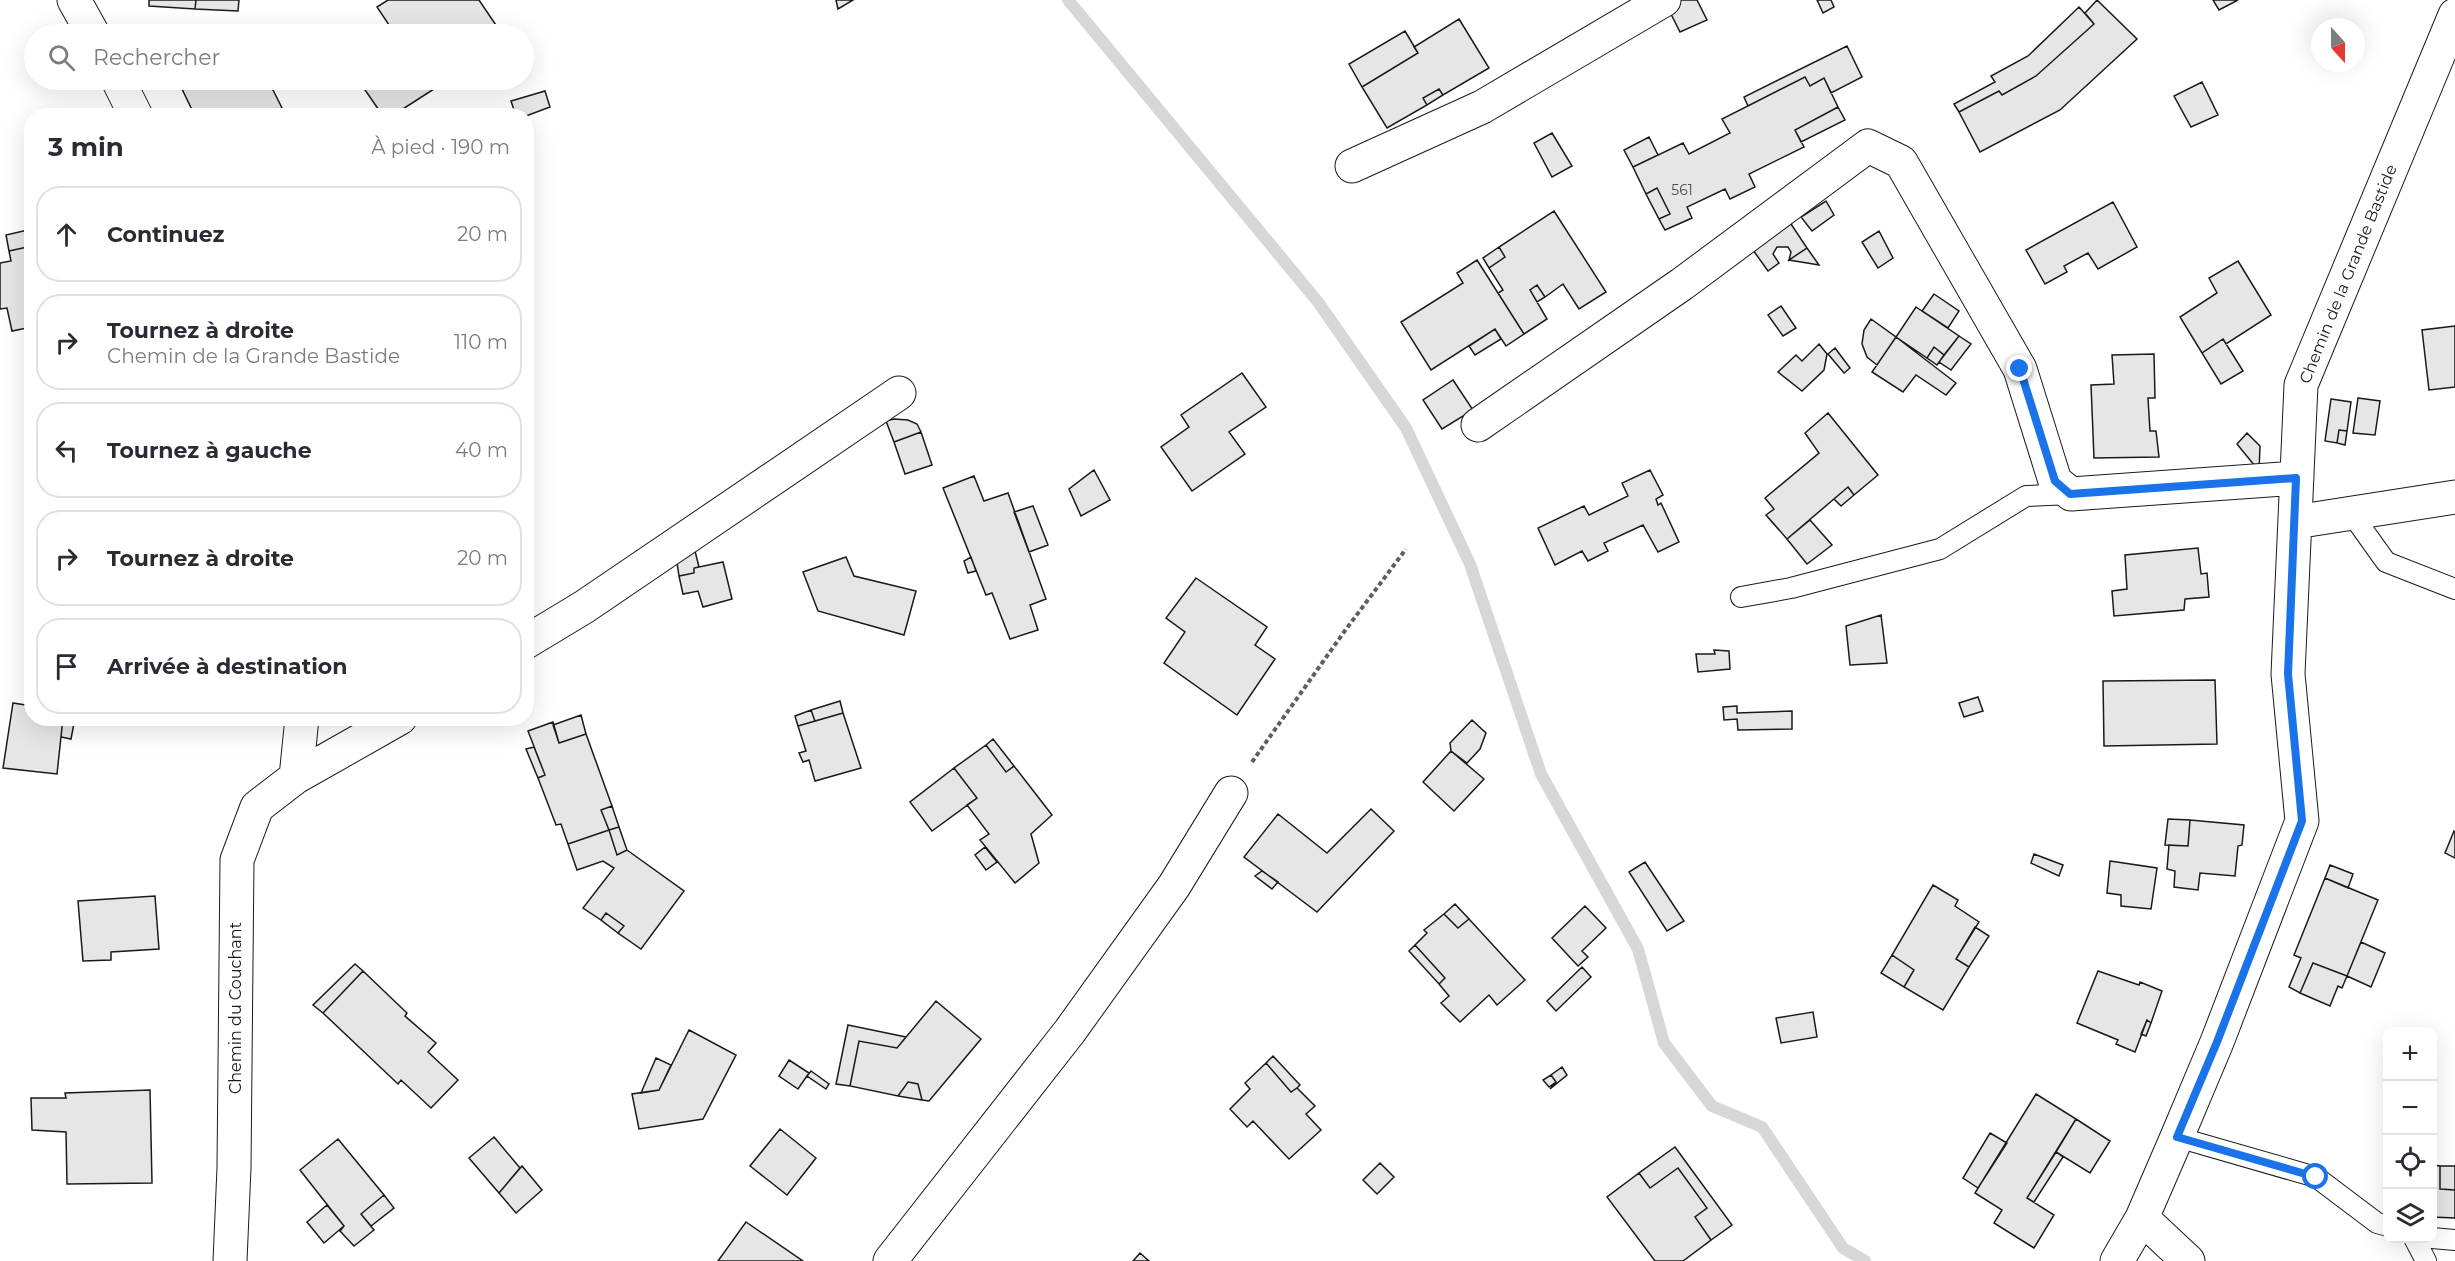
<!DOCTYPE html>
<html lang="fr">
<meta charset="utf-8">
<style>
body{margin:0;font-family:Montserrat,sans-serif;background:#f7f7f7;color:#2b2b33}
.controls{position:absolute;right:18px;bottom:18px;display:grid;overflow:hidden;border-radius:12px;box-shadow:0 6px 24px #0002}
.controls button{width:54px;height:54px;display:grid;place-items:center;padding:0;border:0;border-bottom:2px solid #e1e1e2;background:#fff;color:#2b2b33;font:30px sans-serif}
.compass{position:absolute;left:2311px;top:18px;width:54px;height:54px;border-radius:50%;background:#fff;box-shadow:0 6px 24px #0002;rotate:159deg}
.stop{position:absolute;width:18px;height:18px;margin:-14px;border:4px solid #1a73e8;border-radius:50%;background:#fff}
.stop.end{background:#1a73e8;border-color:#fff;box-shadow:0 2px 6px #0008}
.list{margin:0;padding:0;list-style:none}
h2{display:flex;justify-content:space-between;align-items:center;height:78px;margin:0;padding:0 24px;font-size:26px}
h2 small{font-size:20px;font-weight:400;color:#7c7c81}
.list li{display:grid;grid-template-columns:39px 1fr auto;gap:18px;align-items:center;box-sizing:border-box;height:96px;margin:0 12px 12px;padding:0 12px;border:2px solid #e1e1e2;border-radius:24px}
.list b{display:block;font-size:22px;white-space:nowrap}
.list p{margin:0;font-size:20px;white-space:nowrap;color:#7c7c81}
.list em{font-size:20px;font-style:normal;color:#7c7c81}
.icon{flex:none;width:33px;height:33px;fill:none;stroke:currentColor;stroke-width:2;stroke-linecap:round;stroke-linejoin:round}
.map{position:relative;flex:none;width:2455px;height:1261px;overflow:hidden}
.search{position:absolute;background:#fff;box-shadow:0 6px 24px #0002;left:24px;top:24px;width:510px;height:66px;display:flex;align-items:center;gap:15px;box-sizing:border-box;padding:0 21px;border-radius:33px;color:#7c7c81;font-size:22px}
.panel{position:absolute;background:#fff;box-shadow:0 6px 24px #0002;left:24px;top:108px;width:510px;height:618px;border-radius:24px}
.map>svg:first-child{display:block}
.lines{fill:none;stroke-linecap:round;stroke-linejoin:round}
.stream{stroke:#d7d7d7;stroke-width:12}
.building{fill:#e6e6e6;stroke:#1a1a1a;stroke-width:1.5}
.lane-casing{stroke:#1a1a1a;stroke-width:22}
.street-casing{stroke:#1a1a1a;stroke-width:35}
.path{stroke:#5f5f5f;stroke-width:4;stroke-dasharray:4.5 3;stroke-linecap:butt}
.lane{stroke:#fff;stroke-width:20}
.street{stroke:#fff;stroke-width:33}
.route{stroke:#1a73e8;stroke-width:8}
.labels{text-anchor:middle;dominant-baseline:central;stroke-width:4.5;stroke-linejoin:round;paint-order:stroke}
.number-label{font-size:14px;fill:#4d4d4d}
.street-label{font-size:16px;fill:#1a1a1a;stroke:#fff}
</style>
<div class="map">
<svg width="2455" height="1261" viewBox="0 0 2455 1261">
<rect width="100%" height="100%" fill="#fff"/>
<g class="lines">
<path class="stream" d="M 1068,0 L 1318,302 L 1406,428 L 1470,564 L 1541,774 L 1638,949 L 1664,1043 L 1712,1106 L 1762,1127 L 1843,1248 L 1865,1261"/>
</g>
<path class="building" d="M 149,0 L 196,0 L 195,9 L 149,6 Z
M 196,0 L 239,0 L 238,11 L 195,9 Z
M 388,0 L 479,0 L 502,34 L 395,34 L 377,7 Z
M 836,0 L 853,0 L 838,9 Z
M 1681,0 L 1697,0 L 1707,20 L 1680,32 L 1668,8 Z
M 1817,0 L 1831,0 L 1834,7 L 1823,13 Z
M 2097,0 L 2137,39 L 2060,110 L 1980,152 L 1959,112 L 1999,91 L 2002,95 L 2036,76 L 2094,24 L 2085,13 Z
M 2213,0 L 2238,0 L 2219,10 Z
M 2079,7 L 2094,24 L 2036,76 L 2002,95 L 1999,91 L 1959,112 L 1954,104 L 1995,82 L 1991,76 L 2028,56 Z
M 1459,19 L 1489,68 L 1443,95 L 1439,89 L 1423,98 L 1427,105 L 1387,128 L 1362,87 L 1418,53 L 1414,47 Z
M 1405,31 L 1418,53 L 1362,87 L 1349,64 Z
M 1847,46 L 1862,77 L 1831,93 L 1824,78 L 1810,86 L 1805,77 L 1748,106 L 1744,97 Z
M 1805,77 L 1810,86 L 1824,78 L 1838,107 L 1795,130 L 1804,147 L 1749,174 L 1755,187 L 1730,199 L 1725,189 L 1687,207 L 1692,218 L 1665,230 L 1659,219 L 1670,214 L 1657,188 L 1646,194 L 1633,167 L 1683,143 L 1689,154 L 1730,133 L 1722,119 Z
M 177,80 L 199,80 L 182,89 Z
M 199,80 L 268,80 L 286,116 L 210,116 L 209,113 L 195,116 L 182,89 Z
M 376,80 L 433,80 L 429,82 L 434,89 L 392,116 L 383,116 L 363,87 Z
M 2202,82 L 2218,115 L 2191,127 L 2174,96 Z
M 1439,89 L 1443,95 L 1427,105 L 1423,98 Z
M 545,91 L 550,107 L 526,116 L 516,116 L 511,101 Z
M 1838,107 L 1845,120 L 1801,142 L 1795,130 Z
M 1552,133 L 1572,166 L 1552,177 L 1534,143 Z
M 1649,137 L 1658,155 L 1633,167 L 1624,150 Z
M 1657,188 L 1670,214 L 1659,219 L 1646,194 Z
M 1826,201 L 1834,215 L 1812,231 L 1801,217 Z
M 2113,202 L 2137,247 L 2098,269 L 2088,253 L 2064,266 L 2067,272 L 2045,284 L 2026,250 Z
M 1554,211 L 1606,292 L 1579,309 L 1563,284 L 1545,297 L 1537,285 L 1530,290 L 1547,319 L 1524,334 L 1498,293 L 1503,290 L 1489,268 L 1505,257 L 1499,247 Z
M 1791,224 L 1807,248 L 1789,260 L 1791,252 L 1788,247 L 1777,247 L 1773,254 L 1779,263 L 1768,271 L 1753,250 Z
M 32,229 L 32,246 L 9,251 L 6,235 Z
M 1879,231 L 1893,258 L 1878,268 L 1862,242 Z
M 32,246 L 32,327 L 12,331 L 7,308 L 0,309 L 0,263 L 11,261 L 9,251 Z
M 1499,247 L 1505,257 L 1489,268 L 1483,258 Z
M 1807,248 L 1819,265 L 1789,260 Z
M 1477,260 L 1524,334 L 1506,346 L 1495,329 L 1431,370 L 1401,322 L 1463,283 L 1457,273 Z
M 2238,261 L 2271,315 L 2226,344 L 2223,339 L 2202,353 L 2180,317 L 2217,293 L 2209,278 Z
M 1537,285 L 1545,297 L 1537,302 L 1530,290 Z
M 1934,294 L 1959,311 L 1948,328 L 1922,311 Z
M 1781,306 L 1796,328 L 1783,336 L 1768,315 Z
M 1916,307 L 1959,336 L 1944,355 L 1934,347 L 1927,358 L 1896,337 Z
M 1871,319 L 1896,337 L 1877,365 L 1867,357 L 1862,344 L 1864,330 Z
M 2455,326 L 2455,387 L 2429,390 L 2422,330 Z
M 1495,329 L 1501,339 L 1475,355 L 1469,346 Z
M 1959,336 L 1971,344 L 1951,370 L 1939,362 Z
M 1896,337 L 1956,383 L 1946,395 L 1916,375 L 1903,392 L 1872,372 Z
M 2223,339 L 2243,371 L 2221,384 L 2202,353 Z
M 1819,344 L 1827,354 L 1824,370 L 1802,391 L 1778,372 L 1796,355 L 1802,361 Z
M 1934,347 L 1944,355 L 1937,365 L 1927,358 Z
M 1835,348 L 1850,368 L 1844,373 L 1828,354 Z
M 2154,354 L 2155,398 L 2148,398 L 2150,431 L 2156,431 L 2159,457 L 2094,458 L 2091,385 L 2114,384 L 2112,355 Z
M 1242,373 L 1266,407 L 1229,432 L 1245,454 L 1192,491 L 1161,447 L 1189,427 L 1181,415 Z
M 1453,380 L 1473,410 L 1442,429 L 1423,400 Z
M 2358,398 L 2380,401 L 2375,435 L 2353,433 Z
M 2331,399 L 2351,402 L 2347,431 L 2339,430 L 2337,443 L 2325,441 Z
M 1828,413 L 1878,475 L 1854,495 L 1848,487 L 1787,539 L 1766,515 L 1774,509 L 1765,498 L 1819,453 L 1805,433 Z
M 894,419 L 908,420 L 917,424 L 921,432 L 894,442 L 886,421 Z
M 2339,430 L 2347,431 L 2345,445 L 2337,443 Z
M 921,432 L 932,465 L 905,474 L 894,442 Z
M 2247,433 L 2260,446 L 2259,471 L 2237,444 Z
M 1094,470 L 1110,500 L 1081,516 L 1069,489 Z
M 1650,470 L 1663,495 L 1656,499 L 1658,505 L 1661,503 L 1679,542 L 1658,552 L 1643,525 L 1604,543 L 1608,551 L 1588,561 L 1582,551 L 1555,565 L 1538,528 L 1584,506 L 1589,515 L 1628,496 L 1622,483 Z
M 974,476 L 984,501 L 1008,493 L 1046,599 L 1030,605 L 1038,630 L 1010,639 L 992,593 L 986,595 L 943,488 Z
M 1848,487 L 1854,495 L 1841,506 L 1834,499 Z
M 1033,506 L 1048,545 L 1029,552 L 1014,512 Z
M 1810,520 L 1832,545 L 1807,564 L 1787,539 Z
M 2198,548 L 2201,574 L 2207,573 L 2209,597 L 2185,599 L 2184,610 L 2114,616 L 2112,591 L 2127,589 L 2125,555 Z
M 695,551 L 699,567 L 694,568 L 694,573 L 679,576 L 676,556 Z
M 846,557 L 854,576 L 916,591 L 904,635 L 818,611 L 803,572 Z
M 971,557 L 976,571 L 968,573 L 964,561 Z
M 723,562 L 732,599 L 703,607 L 698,591 L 683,594 L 679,576 L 694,573 L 694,568 Z
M 1196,578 L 1267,627 L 1255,645 L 1275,659 L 1237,715 L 1164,663 L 1185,632 L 1166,618 Z
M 1881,615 L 1887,663 L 1850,665 L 1846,626 Z
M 1714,650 L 1729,651 L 1730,669 L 1698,672 L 1696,654 L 1715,654 Z
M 2215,680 L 2217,744 L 2104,746 L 2103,681 Z
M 1978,697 L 1983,711 L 1964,717 L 1959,703 Z
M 840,701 L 843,713 L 815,721 L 811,710 Z
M 13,703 L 32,706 L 32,718 L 63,718 L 57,774 L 3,768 Z
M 1737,706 L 1737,713 L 1792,711 L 1792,729 L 1738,730 L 1737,719 L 1724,720 L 1723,707 Z
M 811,710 L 815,721 L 798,726 L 795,716 Z
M 843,713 L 861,768 L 815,781 L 809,760 L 803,762 L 799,753 L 806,751 L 798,726 Z
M 581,715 L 586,734 L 559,743 L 553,725 Z
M 63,718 L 75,718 L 71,739 L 61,737 Z
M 199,718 L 193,723 L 187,723 L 184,718 Z
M 1472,720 L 1486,733 L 1480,749 L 1467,763 L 1451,751 L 1450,743 Z
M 553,722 L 559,743 L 586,734 L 612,806 L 601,810 L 609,830 L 568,844 L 561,824 L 556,825 L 538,778 L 545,775 L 528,731 Z
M 993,739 L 1014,766 L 1006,772 L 986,745 Z
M 986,745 L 1006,772 L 1014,766 L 1052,815 L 1031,834 L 1039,863 L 1015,883 L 980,840 L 989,834 L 967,805 L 977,798 L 954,768 Z
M 534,747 L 545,775 L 538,778 L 526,749 Z
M 1451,751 L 1484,779 L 1454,811 L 1423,782 Z
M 954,768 L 977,798 L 932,831 L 910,802 Z
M 612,806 L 619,827 L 609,830 L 601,810 Z
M 1371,809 L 1394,831 L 1317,912 L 1244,857 L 1278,814 L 1327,853 Z
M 2168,819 L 2190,820 L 2188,846 L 2165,845 Z
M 2190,820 L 2244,825 L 2242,845 L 2238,846 L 2235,876 L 2200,873 L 2198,890 L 2174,887 L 2175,871 L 2167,869 L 2169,845 L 2188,846 Z
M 619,827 L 627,850 L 617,855 L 609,830 Z
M 609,830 L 617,855 L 627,850 L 684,891 L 641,949 L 618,933 L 624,926 L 606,913 L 601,920 L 583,908 L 614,868 L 603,861 L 577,870 L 568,844 Z
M 2454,831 L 2455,832 L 2455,858 L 2445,853 Z
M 985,847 L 997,862 L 986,870 L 975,855 Z
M 2034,854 L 2063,865 L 2059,876 L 2031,863 Z
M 2110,861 L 2157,868 L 2151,909 L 2121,906 L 2121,895 L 2107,893 Z
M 1645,862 L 1684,921 L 1667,931 L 1629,872 Z
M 2330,865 L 2353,874 L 2348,888 L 2325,878 Z
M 1262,871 L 1278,882 L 1272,889 L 1255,876 Z
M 2325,878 L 2378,900 L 2347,976 L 2313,963 L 2300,993 L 2289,987 L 2301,958 L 2294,955 Z
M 1933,885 L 1958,900 L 1955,906 L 1979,922 L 1956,959 L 1969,967 L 1943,1010 L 1904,987 L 1914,970 L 1892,955 Z
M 155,896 L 159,949 L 111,952 L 111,960 L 83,961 L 78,901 Z
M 1455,904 L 1469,919 L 1458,928 L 1444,914 Z
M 1585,906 L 1606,928 L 1582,951 L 1588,957 L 1578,966 L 1552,938 Z
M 606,913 L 624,926 L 618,933 L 601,920 Z
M 1444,914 L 1458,928 L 1469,919 L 1525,980 L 1497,1005 L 1489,995 L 1460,1022 L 1441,1003 L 1449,996 L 1439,984 L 1445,978 L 1415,945 L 1427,933 L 1424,930 Z
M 1975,927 L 1989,936 L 1969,967 L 1956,959 Z
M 2361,942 L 2385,953 L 2371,987 L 2347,976 Z
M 1415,945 L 1445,978 L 1439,984 L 1409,951 Z
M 1892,955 L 1914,970 L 1904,987 L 1881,973 Z
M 2313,963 L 2347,976 L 2342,988 L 2338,986 L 2330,1006 L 2300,993 Z
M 355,964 L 363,971 L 323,1013 L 313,1005 Z
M 1582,967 L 1591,977 L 1556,1011 L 1547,1001 Z
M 363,971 L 407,1013 L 405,1016 L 436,1043 L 428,1052 L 458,1080 L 431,1108 L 401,1080 L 398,1084 L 323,1013 Z
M 2098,971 L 2139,985 L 2140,982 L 2162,991 L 2151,1023 L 2147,1020 L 2135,1052 L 2116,1044 L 2118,1040 L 2077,1023 Z
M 936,1001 L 981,1039 L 929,1101 L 922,1100 L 918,1084 L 908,1082 L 898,1096 L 850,1086 L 859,1041 L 897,1048 Z
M 1813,1012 L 1817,1037 L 1781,1043 L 1776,1018 Z
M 2147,1020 L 2151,1023 L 2146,1036 L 2141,1034 Z
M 848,1025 L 906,1037 L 897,1048 L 859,1041 L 850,1086 L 836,1084 Z
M 689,1030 L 736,1055 L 703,1119 L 639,1129 L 632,1094 L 659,1090 Z
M 1273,1056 L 1300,1085 L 1297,1088 L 1291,1092 L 1266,1063 Z
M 656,1058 L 671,1065 L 659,1090 L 641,1093 Z
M 789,1060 L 809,1073 L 798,1089 L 779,1076 Z
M 1266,1063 L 1291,1092 L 1297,1088 L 1315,1106 L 1306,1114 L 1321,1130 L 1289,1159 L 1253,1121 L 1247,1127 L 1230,1109 L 1250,1089 L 1245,1083 Z
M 1562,1067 L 1567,1075 L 1550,1089 L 1556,1082 L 1551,1075 Z
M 811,1071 L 829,1084 L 826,1089 L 807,1076 Z
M 1551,1075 L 1556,1082 L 1549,1087 L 1543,1080 Z
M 908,1082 L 918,1084 L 922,1100 L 898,1096 Z
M 150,1090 L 152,1183 L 67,1184 L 66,1132 L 32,1130 L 31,1098 L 66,1098 L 65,1093 Z
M 2036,1094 L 2076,1119 L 2027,1198 L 2054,1215 L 2034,1248 L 1994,1223 L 2002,1210 L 1975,1193 Z
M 2076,1119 L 2110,1141 L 2090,1173 L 2056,1152 Z
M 780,1129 L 816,1158 L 787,1195 L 750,1166 Z
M 1990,1133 L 2007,1143 L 1978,1188 L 1963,1178 Z
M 494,1137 L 520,1168 L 499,1193 L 469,1158 Z
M 338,1139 L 384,1195 L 361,1214 L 374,1230 L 354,1246 L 340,1231 L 344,1226 L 300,1170 Z
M 1675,1147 L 1732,1225 L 1711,1240 L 1695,1217 L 1707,1208 L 1678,1168 L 1650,1188 L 1639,1173 Z
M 2056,1152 L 2063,1157 L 2034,1202 L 2027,1198 Z
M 1380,1163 L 1394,1177 L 1377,1194 L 1363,1180 Z
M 2432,1165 L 2440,1166 L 2440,1189 L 2455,1190 L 2455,1218 L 2432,1217 Z
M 522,1166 L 542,1190 L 516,1213 L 499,1193 Z
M 2440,1166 L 2455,1166 L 2455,1190 L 2440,1189 Z
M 1678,1168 L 1707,1208 L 1695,1217 L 1711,1240 L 1683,1261 L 1655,1261 L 1607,1197 L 1639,1173 L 1650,1188 Z
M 384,1195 L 394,1208 L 371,1226 L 361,1214 Z
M 327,1205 L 344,1226 L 324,1243 L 307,1222 Z
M 746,1222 L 803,1261 L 718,1261 Z
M 1140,1253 L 1149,1261 L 1133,1261 Z"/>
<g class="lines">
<defs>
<path id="lane" d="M 2351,513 L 2386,562 L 2455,589
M 1741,597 L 1791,588 L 1940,549 L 2026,496 L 2071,494
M 2177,1137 L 2316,1177 L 2377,1223 L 2388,1226
M 2414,1238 L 2426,1261
M 2432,1238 L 2455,1240"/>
<path id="street" d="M 74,0 L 93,34
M 118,80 L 136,116
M 1352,166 L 1482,107 L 1664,0
M 1478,425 L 1682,284 L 1868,146 L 1901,162 L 2020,369 L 2055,481 L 2071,494 L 2297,478
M 2295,522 L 2455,497
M 526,642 L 584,607 L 899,393
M 296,777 L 302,718
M 2142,1218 L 2188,1261
M 230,1261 L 234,1168 L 237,860 L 257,807 L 296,777 L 400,718
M 890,1261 L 1070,1031 L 1174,886 L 1231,793
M 2117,1261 L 2142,1218 L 2177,1137 L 2217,1042 L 2302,821 L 2288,674 L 2301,385 L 2455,15"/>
</defs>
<use href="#lane" class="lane-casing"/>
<use href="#street" class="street-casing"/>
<path class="path" d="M 1252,762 L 1344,632 L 1406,549"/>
<use href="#lane" class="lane"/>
<use href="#street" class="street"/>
</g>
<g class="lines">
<path class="route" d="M 2020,369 L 2055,481 L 2070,494 L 2296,478 L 2288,674 L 2302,821 L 2217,1042 L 2177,1137 L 2316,1177"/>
</g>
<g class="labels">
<g class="number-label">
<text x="1682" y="190">561</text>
</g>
<g class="street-label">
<text transform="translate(2348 274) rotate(-68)">Chemin de la Grande Bastide</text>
<text transform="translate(235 1008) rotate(-90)">Chemin du Couchant</text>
</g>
</g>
</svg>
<div class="controls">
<button>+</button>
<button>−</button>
<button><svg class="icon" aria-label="locate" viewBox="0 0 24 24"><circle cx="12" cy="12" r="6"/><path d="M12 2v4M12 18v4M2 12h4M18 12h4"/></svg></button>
<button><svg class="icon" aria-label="layers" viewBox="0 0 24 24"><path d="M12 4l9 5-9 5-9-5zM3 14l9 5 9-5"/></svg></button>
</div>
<svg class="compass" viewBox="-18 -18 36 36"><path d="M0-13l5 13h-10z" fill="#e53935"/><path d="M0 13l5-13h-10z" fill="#7c7c81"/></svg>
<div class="stop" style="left:2316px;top:1177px"></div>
<div class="stop end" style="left:2020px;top:369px"></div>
<div class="search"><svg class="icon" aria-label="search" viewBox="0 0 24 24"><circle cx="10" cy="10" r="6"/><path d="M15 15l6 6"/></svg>Rechercher</div>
<section class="panel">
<h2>3 min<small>À pied · 190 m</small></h2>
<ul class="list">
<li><svg class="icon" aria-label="ahead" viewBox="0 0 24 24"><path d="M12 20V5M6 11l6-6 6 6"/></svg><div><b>Continuez</b></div><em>20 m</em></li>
<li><svg class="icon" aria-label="right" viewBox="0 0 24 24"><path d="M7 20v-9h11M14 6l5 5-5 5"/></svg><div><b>Tournez à droite</b><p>Chemin de la Grande Bastide</p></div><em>110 m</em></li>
<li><svg class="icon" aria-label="left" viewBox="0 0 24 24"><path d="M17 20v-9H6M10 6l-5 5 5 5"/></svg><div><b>Tournez à gauche</b></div><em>40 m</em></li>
<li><svg class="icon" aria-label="right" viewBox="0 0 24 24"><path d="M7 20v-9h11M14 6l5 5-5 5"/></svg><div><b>Tournez à droite</b></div><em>20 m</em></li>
<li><svg class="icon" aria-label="arrive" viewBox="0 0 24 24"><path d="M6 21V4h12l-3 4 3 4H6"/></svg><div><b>Arrivée à destination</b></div></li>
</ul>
</section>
</div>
